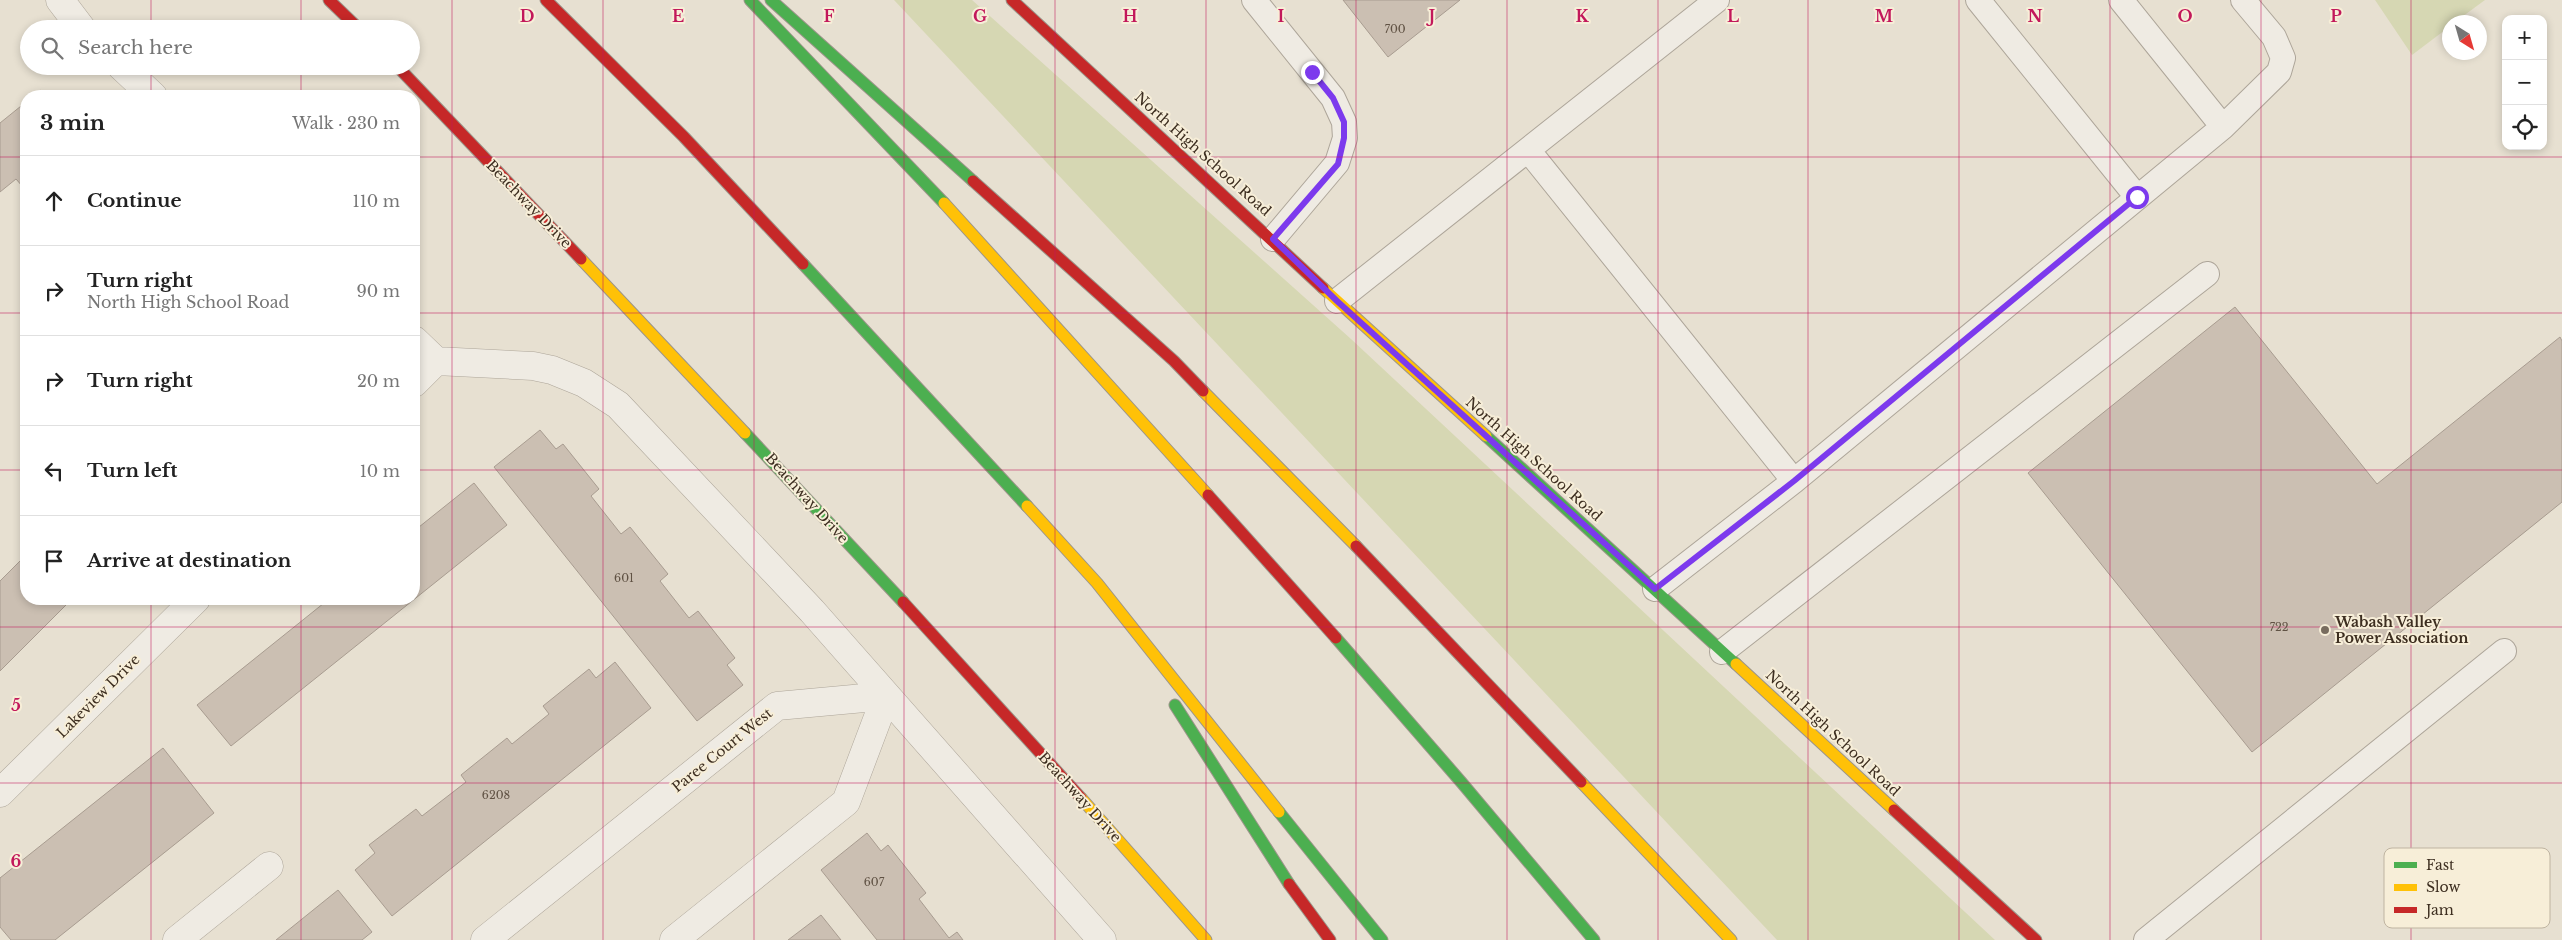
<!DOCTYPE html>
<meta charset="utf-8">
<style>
body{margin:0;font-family:"Libre Baskerville",serif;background:#f2f2f2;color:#222}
.controls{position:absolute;right:15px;top:15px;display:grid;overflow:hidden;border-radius:10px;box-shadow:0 2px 8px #0003}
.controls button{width:45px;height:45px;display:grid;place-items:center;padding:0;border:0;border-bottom:1px solid #e0e0e0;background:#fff;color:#222;font:25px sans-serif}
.compass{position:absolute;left:2442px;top:15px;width:45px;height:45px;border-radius:50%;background:#fff;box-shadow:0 2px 8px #0003;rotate:143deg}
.stop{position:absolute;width:15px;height:15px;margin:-11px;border:4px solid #7c3aed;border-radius:50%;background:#fff}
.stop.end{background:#7c3aed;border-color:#fff;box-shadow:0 1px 5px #0008}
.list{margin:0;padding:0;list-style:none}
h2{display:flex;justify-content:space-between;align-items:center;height:65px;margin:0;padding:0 20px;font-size:21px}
h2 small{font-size:16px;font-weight:400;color:#767676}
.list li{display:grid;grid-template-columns:32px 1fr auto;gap:15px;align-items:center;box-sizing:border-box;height:90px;padding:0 20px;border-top:1px solid #e0e0e0}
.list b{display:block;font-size:19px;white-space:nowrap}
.list p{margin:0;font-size:16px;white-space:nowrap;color:#767676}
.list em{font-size:16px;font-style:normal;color:#767676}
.icon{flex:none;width:28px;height:28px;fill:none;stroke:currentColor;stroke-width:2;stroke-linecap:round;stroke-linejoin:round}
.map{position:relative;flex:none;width:2562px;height:940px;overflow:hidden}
.search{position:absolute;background:#fff;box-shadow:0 2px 8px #0003;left:20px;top:20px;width:400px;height:55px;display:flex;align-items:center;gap:12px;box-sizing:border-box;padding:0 18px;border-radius:28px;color:#767676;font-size:19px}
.panel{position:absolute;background:#fff;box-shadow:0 2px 8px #0003;left:20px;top:90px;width:400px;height:515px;border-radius:20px}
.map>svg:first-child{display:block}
.green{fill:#d6d7b3}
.building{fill:#cbbfb2;stroke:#a89c90}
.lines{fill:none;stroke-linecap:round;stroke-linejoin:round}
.lane-casing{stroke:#ada599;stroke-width:26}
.street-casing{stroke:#ada599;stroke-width:29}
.fast-casing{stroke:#9c958a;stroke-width:13}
.slow-casing{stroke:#9c958a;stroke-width:13}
.jam-casing{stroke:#9c958a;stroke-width:13}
.lane{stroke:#efebe3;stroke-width:24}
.street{stroke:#efebe3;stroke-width:28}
.fast{stroke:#4caf50;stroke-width:11}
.slow{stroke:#ffc107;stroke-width:11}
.jam{stroke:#c62828;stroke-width:11}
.route{stroke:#7c3aed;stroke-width:6}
.grid{fill:none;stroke:#c2185b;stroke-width:1;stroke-opacity:0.55}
.poi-dot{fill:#786c5e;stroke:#f7eed8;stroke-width:2}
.labels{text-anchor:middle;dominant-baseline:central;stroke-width:4;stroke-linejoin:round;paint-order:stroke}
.number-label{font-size:11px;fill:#605244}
.street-label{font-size:14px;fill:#3d2e20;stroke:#f7eed8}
.poi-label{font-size:14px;font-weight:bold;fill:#3d2e20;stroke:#f7eed8;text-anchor:start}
.key{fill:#f7eed8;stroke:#bfb4a1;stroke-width:1}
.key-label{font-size:14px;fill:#3d2e20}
.grid-label{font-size:16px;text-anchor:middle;font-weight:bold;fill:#c2185b;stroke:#f7eed8;stroke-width:4;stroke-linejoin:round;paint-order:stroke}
</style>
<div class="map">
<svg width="2562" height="940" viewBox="0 0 2562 940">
<rect width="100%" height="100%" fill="#e7e0d1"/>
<path class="green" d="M 894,0 L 972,0 L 1351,339 L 1995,940 L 1777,940 Z
M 2375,0 L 2485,0 L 2455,22 L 2450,22 L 2449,27 L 2412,55 Z"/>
<path class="building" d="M 1343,0 L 1460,0 L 1388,57 Z
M 41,90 L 46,96 L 34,96 Z
M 26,102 L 26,185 L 23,187 L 16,179 L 0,192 L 0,123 Z
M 2235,307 L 2377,484 L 2560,337 L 2562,341 L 2562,502 L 2252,752 L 2028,473 Z
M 540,430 L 556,449 L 563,444 L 599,489 L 591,496 L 621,534 L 630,527 L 668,574 L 660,581 L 689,618 L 698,611 L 735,658 L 727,665 L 743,685 L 697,721 L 494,467 Z
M 474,483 L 507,525 L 231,746 L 197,705 L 329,599 L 414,599 L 414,531 Z
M 22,559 L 26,564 L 26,599 L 72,599 L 0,671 L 0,581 Z
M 615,662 L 651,708 L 392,916 L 355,870 L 375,853 L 369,845 L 416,809 L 422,816 L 466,782 L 461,775 L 507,738 L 512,744 L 549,714 L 543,706 L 589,669 L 596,678 Z
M 163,748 L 214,813 L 55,940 L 11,940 L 0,927 L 0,878 Z
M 867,833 L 881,851 L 888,845 L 926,893 L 919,899 L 949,938 L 957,932 L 963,940 L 877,940 L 821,870 Z
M 338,890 L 372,932 L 362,940 L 276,940 Z
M 821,915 L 841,940 L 788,940 Z"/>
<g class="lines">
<defs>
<path id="lane" d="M 1254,0 L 1333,98 L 1344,122 L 1345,138 L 1337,163 L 1273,239
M 1978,0 L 2137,197
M 2223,127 L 2279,72 L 2283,58 L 2274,37 L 2243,0
M 1528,150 L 1794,481
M 1337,301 L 1717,0
M 1655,589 L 1794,481 L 2223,127 L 2121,0
M 1722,652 L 2207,274
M 2146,940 L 2504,651"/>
<path id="street" d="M 60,0 L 82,29
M 121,66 L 153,96
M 414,340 L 436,361 L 533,366 L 552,370 L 584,383 L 618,405 L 812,611 L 1102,940
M 414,383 L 436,361
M 0,793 L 196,599
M 177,940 L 269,866
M 485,940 L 777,706 L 886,696 L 846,802 L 674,940"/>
<path id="fast" d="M 750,0 L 944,203
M 771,0 L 973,181
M 803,264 L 1027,506
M 745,433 L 903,602
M 1486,436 L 1736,664
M 1336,638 L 1462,783 L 1594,940
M 1175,705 L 1289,884
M 1279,812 L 1382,940"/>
<path id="slow" d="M 944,203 L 1208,495
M 581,259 L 745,433
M 1323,288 L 1486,436
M 1203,391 L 1356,546
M 1027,506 L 1097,583 L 1279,812
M 1736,664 L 1894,810
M 1581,782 L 1731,940
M 1081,798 L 1206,940"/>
<path id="jam" d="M 329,0 L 359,29
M 546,0 L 684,137 L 803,264
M 1012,0 L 1323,288
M 397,66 L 581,259
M 973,181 L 1174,361 L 1203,391
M 1208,495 L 1336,638
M 1356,546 L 1581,782
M 903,602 L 1081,798
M 1894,810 L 2036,940
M 1289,884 L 1330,940"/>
</defs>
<use href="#lane" class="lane-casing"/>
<use href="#street" class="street-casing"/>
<use href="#fast" class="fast-casing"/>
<use href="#slow" class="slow-casing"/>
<use href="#jam" class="jam-casing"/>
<use href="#lane" class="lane"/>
<use href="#street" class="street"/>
<use href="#fast" class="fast"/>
<use href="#slow" class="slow"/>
<use href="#jam" class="jam"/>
</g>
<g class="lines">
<path class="route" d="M 1312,72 L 1333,98 L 1344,122 L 1344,138 L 1338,164 L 1273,239 L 1337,301 L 1655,589 L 1794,481 L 2137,197"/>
</g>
<path class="grid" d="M 151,0 L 151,29M 301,0 L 301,29M 452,0 L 452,940M 603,0 L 603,940M 754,0 L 754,940M 904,0 L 904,940M 1055,0 L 1055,940M 1206,0 L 1206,940M 1356,0 L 1356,940M 1507,0 L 1507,940M 1658,0 L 1658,940M 1808,0 L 1808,940M 1959,0 L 1959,940M 2110,0 L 2110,940M 2261,0 L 2261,940M 2411,0 L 2411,940M 151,66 L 151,96M 301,66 L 301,96M 0,157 L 26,157M 414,157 L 2562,157M 0,313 L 26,313M 414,313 L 2562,313M 0,470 L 26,470M 414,470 L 2562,470M 151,599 L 151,940M 301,599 L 301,940M 0,627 L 2562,627M 0,783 L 2562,783"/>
<circle class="poi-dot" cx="2325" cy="630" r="5"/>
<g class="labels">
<g class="number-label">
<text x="1395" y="29">700</text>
<text x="624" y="578">601</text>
<text x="2279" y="627">722</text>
<text x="496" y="795">6208</text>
<text x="874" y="882">607</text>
</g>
<g class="street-label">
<text transform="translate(1203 154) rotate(42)">North High School Road</text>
<text transform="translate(529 204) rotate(46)">Beachway Drive</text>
<text transform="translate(1534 459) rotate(42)">North High School Road</text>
<text transform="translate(807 498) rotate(48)">Beachway Drive</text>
<text transform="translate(98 696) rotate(-45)">Lakeview Drive</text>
<text transform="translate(1833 733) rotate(43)">North High School Road</text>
<text transform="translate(722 750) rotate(-39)">Paree Court West</text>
<text transform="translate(1080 797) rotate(48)">Beachway Drive</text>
</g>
<g class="poi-label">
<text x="2335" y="622">Wabash Valley<tspan x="2335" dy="16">Power Association</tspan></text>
</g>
</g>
<rect x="2384" y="848" width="166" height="80" rx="8" class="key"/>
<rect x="2394" y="862" width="23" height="6" fill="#4caf50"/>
<rect x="2394" y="884" width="23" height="7" fill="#ffc107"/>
<rect x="2394" y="907" width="23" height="6" fill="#c62828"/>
<g class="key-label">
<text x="2426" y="870">Fast</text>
<text x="2426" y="892">Slow</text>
<text x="2426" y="915">Jam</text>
</g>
<g class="grid-label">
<text x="527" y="22">D</text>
<text x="678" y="22">E</text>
<text x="829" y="22">F</text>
<text x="980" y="22">G</text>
<text x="1130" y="22">H</text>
<text x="1281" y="22">I</text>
<text x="1432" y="22">J</text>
<text x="1582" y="22">K</text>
<text x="1733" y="22">L</text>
<text x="1884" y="22">M</text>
<text x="2035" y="22">N</text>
<text x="2185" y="22">O</text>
<text x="2336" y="22">P</text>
<text x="16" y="711">5</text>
<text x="16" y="867">6</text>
</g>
</svg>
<div class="controls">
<button>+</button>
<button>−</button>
<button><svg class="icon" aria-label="locate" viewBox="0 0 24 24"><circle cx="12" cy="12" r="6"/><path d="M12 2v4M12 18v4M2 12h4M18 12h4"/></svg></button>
</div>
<svg class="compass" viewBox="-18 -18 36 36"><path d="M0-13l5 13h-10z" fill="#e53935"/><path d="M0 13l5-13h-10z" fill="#767676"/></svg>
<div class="stop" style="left:2137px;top:197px"></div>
<div class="stop end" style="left:1312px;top:72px"></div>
<div class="search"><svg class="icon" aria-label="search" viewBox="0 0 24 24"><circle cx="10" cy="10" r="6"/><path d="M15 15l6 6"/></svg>Search here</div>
<section class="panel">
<h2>3 min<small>Walk · 230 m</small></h2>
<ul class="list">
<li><svg class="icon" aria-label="ahead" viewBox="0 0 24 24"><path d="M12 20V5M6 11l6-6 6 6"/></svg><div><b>Continue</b></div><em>110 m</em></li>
<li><svg class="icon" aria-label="right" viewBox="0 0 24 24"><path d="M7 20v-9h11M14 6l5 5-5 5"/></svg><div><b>Turn right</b><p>North High School Road</p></div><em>90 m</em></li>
<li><svg class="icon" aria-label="right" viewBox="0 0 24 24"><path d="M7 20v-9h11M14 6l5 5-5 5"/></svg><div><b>Turn right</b></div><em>20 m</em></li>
<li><svg class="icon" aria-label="left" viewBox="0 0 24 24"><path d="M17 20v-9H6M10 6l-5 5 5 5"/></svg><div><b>Turn left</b></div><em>10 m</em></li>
<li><svg class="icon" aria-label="arrive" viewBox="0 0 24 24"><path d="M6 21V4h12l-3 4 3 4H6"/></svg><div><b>Arrive at destination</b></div></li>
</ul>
</section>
</div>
